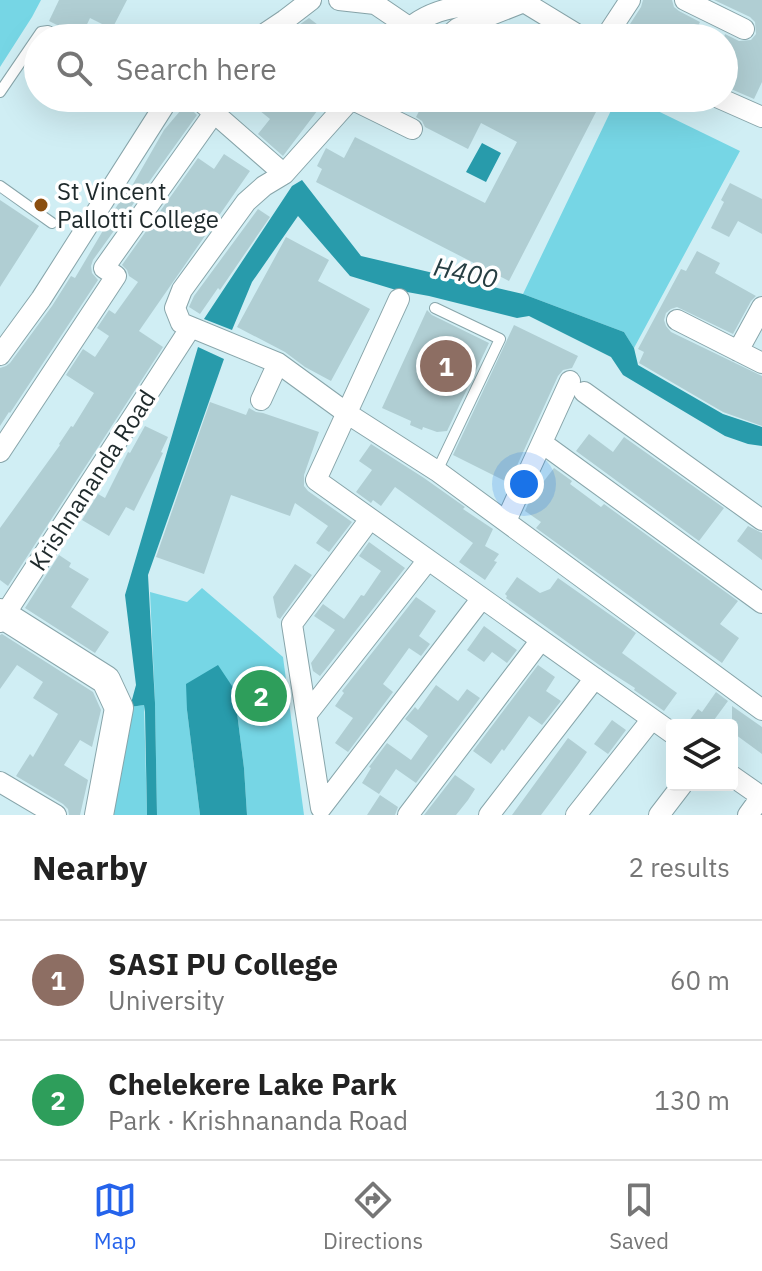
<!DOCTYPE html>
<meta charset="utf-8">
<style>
body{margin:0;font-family:"IBM Plex Sans",sans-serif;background:#f2f2f2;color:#222}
.controls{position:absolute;right:24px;bottom:24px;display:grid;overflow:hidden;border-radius:8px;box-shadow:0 8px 32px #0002}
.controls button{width:72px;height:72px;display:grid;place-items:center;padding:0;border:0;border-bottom:2px solid #e0e0e0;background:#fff;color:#222;font:40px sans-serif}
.you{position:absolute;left:524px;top:484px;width:28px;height:28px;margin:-20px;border:6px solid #fff;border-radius:50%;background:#1a73e8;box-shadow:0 0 0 12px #1a73e833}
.badge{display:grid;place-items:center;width:52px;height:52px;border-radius:50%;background:#2563eb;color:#fff;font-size:26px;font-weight:700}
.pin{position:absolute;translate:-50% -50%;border:4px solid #fff;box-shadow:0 2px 8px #0006}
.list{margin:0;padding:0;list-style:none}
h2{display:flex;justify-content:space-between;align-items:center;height:104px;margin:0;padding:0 32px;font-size:34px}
h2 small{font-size:26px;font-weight:400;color:#767676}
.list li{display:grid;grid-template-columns:52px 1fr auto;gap:24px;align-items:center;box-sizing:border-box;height:120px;padding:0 32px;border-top:2px solid #e0e0e0}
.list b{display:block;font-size:30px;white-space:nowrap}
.list p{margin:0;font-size:26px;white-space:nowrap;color:#767676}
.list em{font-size:26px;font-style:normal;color:#767676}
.icon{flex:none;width:44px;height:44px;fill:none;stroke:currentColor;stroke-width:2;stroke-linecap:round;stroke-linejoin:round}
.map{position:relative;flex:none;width:762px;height:815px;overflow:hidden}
.search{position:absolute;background:#fff;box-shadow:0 8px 32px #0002;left:24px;right:24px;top:24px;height:88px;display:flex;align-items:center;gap:20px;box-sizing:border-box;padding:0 28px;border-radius:44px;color:#767676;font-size:30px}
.sheet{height:344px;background:#fff}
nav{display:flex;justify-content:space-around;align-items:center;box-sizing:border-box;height:112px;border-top:2px solid #e0e0e0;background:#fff;font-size:22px;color:#767676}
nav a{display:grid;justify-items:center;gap:4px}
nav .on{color:#2563eb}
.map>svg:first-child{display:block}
.green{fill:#76d6e5}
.water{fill:#289bab}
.building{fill:#b0ced3}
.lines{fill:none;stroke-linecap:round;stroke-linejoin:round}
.lane-casing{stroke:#88a5aa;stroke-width:12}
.street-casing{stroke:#88a5aa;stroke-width:22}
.secondary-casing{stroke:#88a5aa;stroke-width:30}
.lane{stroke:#fff;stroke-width:10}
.street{stroke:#fff;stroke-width:20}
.secondary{stroke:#fff;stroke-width:28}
.poi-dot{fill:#8b4e0f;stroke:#fff;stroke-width:3}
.labels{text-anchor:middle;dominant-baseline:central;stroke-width:7;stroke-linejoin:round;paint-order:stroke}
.poi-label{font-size:24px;fill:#1e292b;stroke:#fff;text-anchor:start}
.street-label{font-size:24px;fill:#1e292b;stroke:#fff}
.water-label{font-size:26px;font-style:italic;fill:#273f43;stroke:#fff}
</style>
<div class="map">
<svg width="762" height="815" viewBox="0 0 762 815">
<rect width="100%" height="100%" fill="#d0eef4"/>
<path class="green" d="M 0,0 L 41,0 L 32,17 L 0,67 Z
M 617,98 L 631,98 L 740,151 L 634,348 L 624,332 L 523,294 Z
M 202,588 L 283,657 L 304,815 L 247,815 L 244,768 L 234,689 L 187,710 L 200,815 L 157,815 L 155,703 L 150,592 L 187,602 Z
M 144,705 L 147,815 L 112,815 L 130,707 Z"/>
<path class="water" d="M 482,143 L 501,153 L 486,182 L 466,172 Z
M 302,180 L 361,256 L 523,294 L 624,332 L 634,348 L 638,365 L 723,414 L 762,427 L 762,446 L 748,444 L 725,436 L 623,375 L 611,357 L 529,316 L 517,318 L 429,296 L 396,290 L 350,276 L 298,216 L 252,282 L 232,330 L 204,319 L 292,186 Z
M 198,347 L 224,359 L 148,575 L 155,703 L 157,815 L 147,815 L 145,712 L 144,705 L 130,707 L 136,685 L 125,595 Z
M 218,665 L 234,689 L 244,768 L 247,815 L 200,815 L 187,710 L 186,684 Z"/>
<path class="building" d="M 59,0 L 127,0 L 112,29 L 90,18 L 81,37 L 49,21 Z
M 643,0 L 672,0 L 674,7 L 679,11 L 700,22 L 692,38 L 682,38 L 672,33 L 670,38 L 621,38 L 641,7 Z
M 714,0 L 762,0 L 762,82 L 754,99 L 724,86 L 724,37 L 725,34 L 739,41 L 751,40 L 756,34 L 755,22 L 750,17 Z
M 309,18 L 335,38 L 289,38 L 299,25 Z
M 244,98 L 265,98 L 277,107 L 284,98 L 327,98 L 283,156 L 258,134 L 270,119 Z
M 426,98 L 569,98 L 596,112 L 509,281 L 316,182 L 322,169 L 317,166 L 326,148 L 344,158 L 355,137 L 485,203 L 517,142 L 481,123 L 468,149 L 425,127 L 422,121 L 416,117 Z
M 186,104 L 197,115 L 93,260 L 91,266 L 92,273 L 98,280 L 10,413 L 9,412 L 0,426 L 0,368 L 6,366 L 10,363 L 52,306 L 71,276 L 75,278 L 111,217 L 110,216 L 128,190 L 129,191 L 164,130 Z
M 224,154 L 250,171 L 139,331 L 163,347 L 8,586 L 0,580 L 0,528 L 60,445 L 59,444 L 71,426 L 73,427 L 94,393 L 66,375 L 83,349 L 95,357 L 109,336 L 97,328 L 109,310 L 115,314 L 138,282 L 129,276 L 127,270 L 122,265 L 198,158 L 214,169 Z
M 730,183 L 762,199 L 762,234 L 738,221 L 729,237 L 711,228 L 724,202 L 721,200 Z
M 0,200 L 39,226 L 0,287 Z
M 258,209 L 270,217 L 220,290 L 218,288 L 200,314 L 189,307 L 194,296 Z
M 286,237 L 329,260 L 318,281 L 370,309 L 331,381 L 305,367 L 285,352 L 237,327 Z
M 697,251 L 720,263 L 715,273 L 756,296 L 751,301 L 733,334 L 677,307 L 671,309 L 666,313 L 664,320 L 666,326 L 671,332 L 762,376 L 762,426 L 723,412 L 639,363 L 644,352 L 638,349 L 681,269 L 686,271 Z
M 427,310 L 432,315 L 489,343 L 447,431 L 437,432 L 423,427 L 422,430 L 410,425 L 411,421 L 382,408 Z
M 514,325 L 578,356 L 572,368 L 563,370 L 558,376 L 509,483 L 453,455 Z
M 210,402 L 246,415 L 249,408 L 256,412 L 263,413 L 319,432 L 304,475 L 304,486 L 308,491 L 352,522 L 329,552 L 316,543 L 328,526 L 295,503 L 290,516 L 231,495 L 204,574 L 156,557 Z
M 145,426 L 168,437 L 161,452 L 163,453 L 134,511 L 126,507 L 109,536 L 82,520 L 98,494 L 105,498 L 128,452 L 130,453 Z
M 589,434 L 613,452 L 624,437 L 724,508 L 699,541 L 576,451 Z
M 371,444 L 424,478 L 465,507 L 463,509 L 493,529 L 485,546 L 499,554 L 494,561 L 497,562 L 485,580 L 459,562 L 473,543 L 395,487 L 381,506 L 373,500 L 371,503 L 356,492 L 372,470 L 359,461 Z
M 554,468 L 572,481 L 570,484 L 601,507 L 604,504 L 738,601 L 720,624 L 739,638 L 722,663 L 536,528 L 541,522 L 525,511 L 530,499 Z
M 748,526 L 762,533 L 762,560 L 737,541 Z
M 369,542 L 405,568 L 320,676 L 313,671 L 311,663 L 335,630 L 314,616 L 323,604 L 344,619 L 361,595 L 364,596 L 381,571 L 359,556 Z
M 59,555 L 71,563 L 69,567 L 89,579 L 71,607 L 109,632 L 95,653 L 25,608 Z
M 295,564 L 312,575 L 280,619 L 277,617 L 273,597 Z
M 517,577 L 540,593 L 550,589 L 558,578 L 636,633 L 622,653 L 677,693 L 664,711 L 634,690 L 635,688 L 602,667 L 506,598 L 507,596 L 505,594 Z
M 416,597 L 436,611 L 419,636 L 430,644 L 421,656 L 409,648 L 383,684 L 393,692 L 348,752 L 335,743 L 353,718 L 335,706 L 344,693 L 342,691 Z
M 484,626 L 517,650 L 507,663 L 492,652 L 484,662 L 467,650 Z
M 2,634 L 93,692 L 101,710 L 92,747 L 80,740 L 64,765 L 88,780 L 80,815 L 69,815 L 68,809 L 63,804 L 16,776 L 30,754 L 33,757 L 58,714 L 33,698 L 43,682 L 17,665 L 0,689 L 0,635 Z
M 538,665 L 555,677 L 546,691 L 561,701 L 542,725 L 529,716 L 504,751 L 502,749 L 491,764 L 473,751 Z
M 436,685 L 458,701 L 467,689 L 480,698 L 416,783 L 396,769 L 379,794 L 362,783 L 371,768 L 369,767 L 387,743 L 411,760 L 428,736 L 405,719 L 415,707 L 418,710 Z
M 716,692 L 728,701 L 714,720 L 721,725 L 686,725 L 698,709 L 702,712 Z
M 732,706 L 762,727 L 762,754 L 732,732 Z
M 612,720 L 626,730 L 608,754 L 594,744 Z
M 568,738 L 587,752 L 578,765 L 541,815 L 512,815 Z
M 455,775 L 475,789 L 468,800 L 456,815 L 424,815 Z
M 380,795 L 398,807 L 395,815 L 367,815 Z"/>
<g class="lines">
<defs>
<path id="lane" d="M 0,92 L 41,32 L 48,31 L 61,38
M 0,186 L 52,223
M 435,308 L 500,339 L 437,471"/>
<path id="street" d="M 339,0 L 375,4 L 409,27
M 685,0 L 744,29
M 258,38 L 285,20 L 311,0
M 399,38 C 428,5 466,5 507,3
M 446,38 L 458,28 L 524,2 L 583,38
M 605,38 L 630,0
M 197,98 L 284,174
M 352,98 L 284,174 L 264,186 L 246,202 L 182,290 L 175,308 L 181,323 L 278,363 L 348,414 L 437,471 L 762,710
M 719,98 L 762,117
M 351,99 L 412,129
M 399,299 L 316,480 L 672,733
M 677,320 L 762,363
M 738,351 L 762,307
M 0,355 L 41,299 L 169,98
M 584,392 L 762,520
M 261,400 L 278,363
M 549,448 L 762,603
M 0,452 L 116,276 L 104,268 L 214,113
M 370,519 L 292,624 L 321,808 L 482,598
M 506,521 L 570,381
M 0,622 L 191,327
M 307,714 L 428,560
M 732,776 L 762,797
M 0,782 L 56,815
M 408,815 L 541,640
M 489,815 L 595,678
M 576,815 L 652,719
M 659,815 L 682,785
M 748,815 L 761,797"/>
<path id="secondary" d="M 0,613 L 106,680 L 119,708 L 99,815"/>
</defs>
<use href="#lane" class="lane-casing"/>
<use href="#street" class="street-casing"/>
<use href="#secondary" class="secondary-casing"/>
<use href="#lane" class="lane"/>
<use href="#street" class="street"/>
<use href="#secondary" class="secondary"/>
</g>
<circle class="poi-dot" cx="41" cy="205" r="8"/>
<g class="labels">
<g class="poi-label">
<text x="57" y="191">St Vincent<tspan x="57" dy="28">Pallotti College</tspan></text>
</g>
<g class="street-label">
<text transform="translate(92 480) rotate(-57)">Krishnananda Road</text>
</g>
<g class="water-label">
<text transform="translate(466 272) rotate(12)">H400</text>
</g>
</g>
</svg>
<div class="controls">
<button><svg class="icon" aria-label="layers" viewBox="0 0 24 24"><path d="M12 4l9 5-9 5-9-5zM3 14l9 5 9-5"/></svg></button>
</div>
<div class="you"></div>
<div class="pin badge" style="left:446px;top:366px;background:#8d6e63">1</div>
<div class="pin badge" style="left:261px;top:696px;background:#2e9e5b">2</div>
<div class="search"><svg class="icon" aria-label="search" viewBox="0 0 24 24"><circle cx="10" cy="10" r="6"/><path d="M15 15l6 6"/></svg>Search here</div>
</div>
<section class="sheet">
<h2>Nearby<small>2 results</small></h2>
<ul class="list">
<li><span class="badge" style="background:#8d6e63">1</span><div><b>SASI PU College</b><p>University</p></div><em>60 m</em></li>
<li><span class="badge" style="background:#2e9e5b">2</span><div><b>Chelekere Lake Park</b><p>Park · Krishnananda Road</p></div><em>130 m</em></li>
</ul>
</section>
<nav>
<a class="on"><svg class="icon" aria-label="map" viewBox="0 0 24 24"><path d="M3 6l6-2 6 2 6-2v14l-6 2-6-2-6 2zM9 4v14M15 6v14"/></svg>Map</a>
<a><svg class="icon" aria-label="directions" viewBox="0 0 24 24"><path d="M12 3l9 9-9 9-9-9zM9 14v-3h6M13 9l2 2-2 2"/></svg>Directions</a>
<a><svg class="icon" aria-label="saved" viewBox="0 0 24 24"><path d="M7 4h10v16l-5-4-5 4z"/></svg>Saved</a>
</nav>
